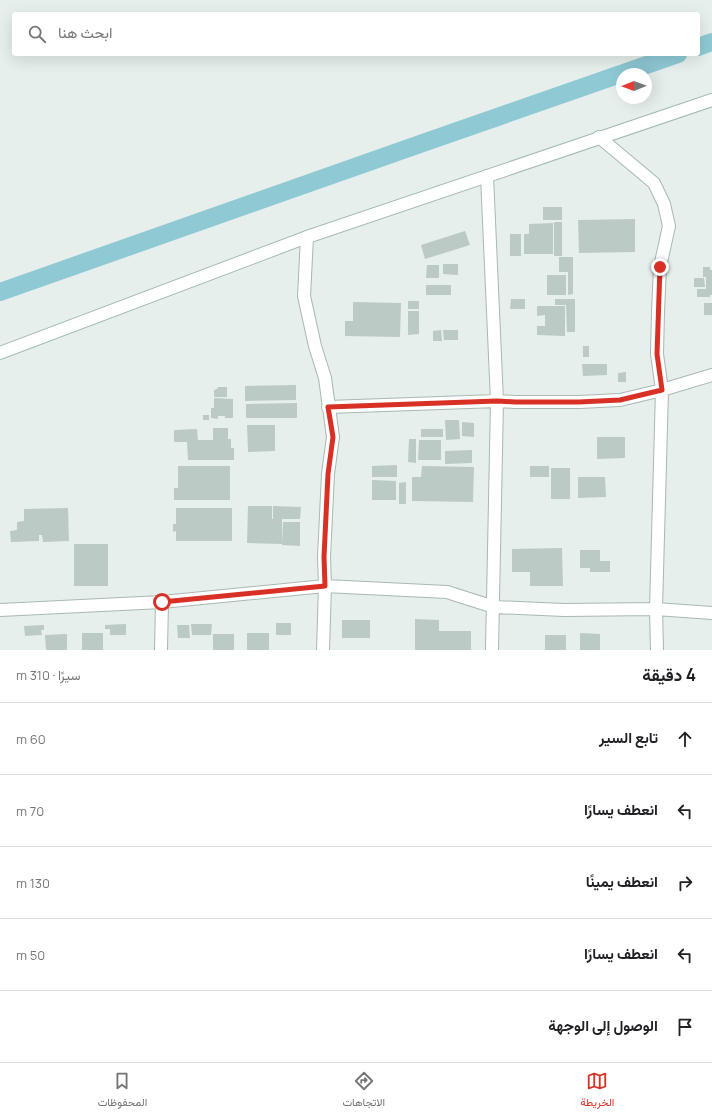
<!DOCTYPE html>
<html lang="ar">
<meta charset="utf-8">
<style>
body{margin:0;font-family:Manrope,Vazirmatn,sans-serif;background:#f2f2f2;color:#202124;direction:rtl}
.compass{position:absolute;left:616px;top:68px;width:36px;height:36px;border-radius:50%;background:#fff;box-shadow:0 4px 16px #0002;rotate:269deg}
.stop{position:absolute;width:12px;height:12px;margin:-9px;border:3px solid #d93025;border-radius:50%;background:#fff}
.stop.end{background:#d93025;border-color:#fff;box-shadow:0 1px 4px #0008}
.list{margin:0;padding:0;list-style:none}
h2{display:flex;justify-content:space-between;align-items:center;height:52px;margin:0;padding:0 16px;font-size:17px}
h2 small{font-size:13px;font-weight:400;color:#757577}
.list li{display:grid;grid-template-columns:26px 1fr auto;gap:12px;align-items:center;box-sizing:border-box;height:72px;padding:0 16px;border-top:1px solid #e0e0e0}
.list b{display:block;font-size:15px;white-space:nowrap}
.list em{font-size:13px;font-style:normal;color:#757577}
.icon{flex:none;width:22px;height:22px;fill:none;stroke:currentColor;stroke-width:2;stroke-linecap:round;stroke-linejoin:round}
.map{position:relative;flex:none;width:712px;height:650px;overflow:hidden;direction:ltr}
.search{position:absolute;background:#fff;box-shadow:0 4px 16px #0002;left:12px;right:12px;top:12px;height:44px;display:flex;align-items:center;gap:10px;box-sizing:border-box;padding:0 14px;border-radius:4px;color:#757577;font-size:15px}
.sheet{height:412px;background:#fff}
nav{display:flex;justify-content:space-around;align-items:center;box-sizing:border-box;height:56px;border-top:1px solid #e0e0e0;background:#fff;font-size:11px;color:#757577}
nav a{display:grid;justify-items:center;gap:2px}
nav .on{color:#d93025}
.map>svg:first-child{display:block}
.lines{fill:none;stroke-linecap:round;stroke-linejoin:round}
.canal{stroke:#8ec9d4;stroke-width:18}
.building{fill:#bbcac4}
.street-casing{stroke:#a8b8b2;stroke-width:14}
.secondary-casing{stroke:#a4bbb3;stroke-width:14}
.street{stroke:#fff;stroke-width:12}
.secondary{stroke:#fff;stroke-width:12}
.route{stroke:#d93025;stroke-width:5}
</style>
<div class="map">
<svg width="712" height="650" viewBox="0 0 712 650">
<rect width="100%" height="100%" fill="#e6efeb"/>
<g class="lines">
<path class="canal" d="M 698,47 L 712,42
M 0,292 L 420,144 L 678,54"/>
</g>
<path class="building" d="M 543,207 L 562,207 L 562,220 L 543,220 Z
M 635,219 L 635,252 L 579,253 L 578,220 Z
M 554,222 L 562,222 L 562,256 L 554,256 Z
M 553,223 L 553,254 L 524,254 L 524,234 L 529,234 L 529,224 Z
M 465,231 L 470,245 L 425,259 L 421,245 Z
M 510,234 L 521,234 L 521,256 L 510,256 Z
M 559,257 L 573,257 L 573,294 L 568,295 L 568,272 L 559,272 Z
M 443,264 L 458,264 L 458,275 L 443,274 Z
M 427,265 L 439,265 L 439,278 L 426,278 Z
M 703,267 L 710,267 L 710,270 L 712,270 L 712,295 L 710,295 L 710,297 L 697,297 L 697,289 L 706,289 L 706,277 L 703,277 Z
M 547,275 L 566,275 L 566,295 L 547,295 Z
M 694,278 L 704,278 L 705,287 L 694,287 Z
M 426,285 L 451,285 L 451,295 L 426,295 Z
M 511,299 L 525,299 L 525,309 L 510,309 Z
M 555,299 L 575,299 L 575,332 L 567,332 L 566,305 L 555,305 Z
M 408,301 L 419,301 L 419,309 L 408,309 Z
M 353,302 L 401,303 L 400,337 L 345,336 L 345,321 L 353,321 Z
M 704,303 L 712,303 L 712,315 L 704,315 Z
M 537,306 L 565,306 L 565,336 L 537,335 L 537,326 L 545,326 L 545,315 L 537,316 Z
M 408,311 L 419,311 L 419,334 L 408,335 Z
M 441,330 L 442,341 L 433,341 L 433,331 Z
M 443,330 L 458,330 L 458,340 L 444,340 Z
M 583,346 L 589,346 L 589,357 L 583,357 Z
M 582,364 L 607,364 L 607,375 L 583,376 Z
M 626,372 L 626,382 L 618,382 L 618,373 Z
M 296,385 L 296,400 L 245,401 L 245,386 Z
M 218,387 L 227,387 L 227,397 L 214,397 L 214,390 L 217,389 Z
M 214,398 L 233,399 L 233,418 L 225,418 L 225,416 L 218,416 L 218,419 L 211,418 L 211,408 L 214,408 Z
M 297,403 L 297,418 L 246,418 L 246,404 Z
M 203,415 L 209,415 L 209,420 L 203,420 Z
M 445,420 L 459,420 L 460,439 L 446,440 Z
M 462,422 L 474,423 L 474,437 L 462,436 Z
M 247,425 L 275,425 L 275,451 L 248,452 Z
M 213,428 L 228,428 L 228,439 L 231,439 L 231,448 L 234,448 L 234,460 L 188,460 L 187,442 L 174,442 L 174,430 L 197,429 L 198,440 L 213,440 Z
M 421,429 L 443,429 L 443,437 L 421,437 Z
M 597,437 L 625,437 L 625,458 L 597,459 Z
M 409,439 L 416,439 L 416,463 L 408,462 Z
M 419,440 L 441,440 L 441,460 L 418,460 Z
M 472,450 L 472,463 L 445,464 L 445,451 Z
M 397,465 L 397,477 L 372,477 L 372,466 Z
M 178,466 L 230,466 L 230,500 L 174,500 L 174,488 L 178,488 Z
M 422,466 L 474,467 L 473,502 L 412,501 L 412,477 L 421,477 Z
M 530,466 L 549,466 L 549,477 L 530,477 Z
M 551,468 L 570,468 L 570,499 L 551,499 Z
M 578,477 L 605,477 L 606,497 L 578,498 Z
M 372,480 L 396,481 L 396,500 L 372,500 Z
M 406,482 L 406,504 L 399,504 L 399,483 Z
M 248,506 L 272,506 L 272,519 L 282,519 L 282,544 L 247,543 Z
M 273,506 L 301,507 L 300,519 L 273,519 Z
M 68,508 L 69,541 L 43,542 L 42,535 L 39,535 L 39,541 L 11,542 L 10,531 L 17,530 L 17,522 L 24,521 L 24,509 Z
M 176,508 L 232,508 L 232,541 L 176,541 L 176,531 L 173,532 L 173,524 L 176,524 Z
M 283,522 L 300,522 L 300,546 L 282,545 Z
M 74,544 L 108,544 L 108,586 L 74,586 Z
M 562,548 L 563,586 L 530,586 L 530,572 L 512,572 L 512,549 Z
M 580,550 L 600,550 L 600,561 L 610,561 L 610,572 L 590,572 L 590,568 L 580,568 Z
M 415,619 L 439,620 L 439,631 L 471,631 L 471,650 L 415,650 Z
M 342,620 L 370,620 L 370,638 L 342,638 Z
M 276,623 L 291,623 L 291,635 L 276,635 Z
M 126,624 L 126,635 L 110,635 L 110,629 L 105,629 L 105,625 Z
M 191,624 L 212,624 L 211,635 L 192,635 Z
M 44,625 L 44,630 L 41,630 L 42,635 L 25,636 L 24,626 Z
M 177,625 L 189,625 L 190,638 L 178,638 Z
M 82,633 L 103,633 L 103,650 L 82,650 Z
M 247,633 L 269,633 L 269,650 L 247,650 Z
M 580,633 L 600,634 L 600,650 L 580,650 Z
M 67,634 L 67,650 L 46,650 L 45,635 Z
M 213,634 L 234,634 L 234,650 L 213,650 Z
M 545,635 L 566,635 L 566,650 L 545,650 Z"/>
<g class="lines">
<defs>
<path id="street" d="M 599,137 L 654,183 L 664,204 L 669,226 L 660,267 L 658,312 L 657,354 L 662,390 L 656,609 L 657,650
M 487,176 L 497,401 L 492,650
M 307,237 L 304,296 L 315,346 L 325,378 L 333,437 L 328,474 L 324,557 L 325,586 L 323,650
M 328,407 L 497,401 L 515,402 L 579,402 L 620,400 L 662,390 L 712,375
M 0,610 L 162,602 L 325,586 L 447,592 L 494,607 L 564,610 L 656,609 L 712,613
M 161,650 L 162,602"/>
<path id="secondary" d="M 0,353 L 307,237 L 712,100"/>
</defs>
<use href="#street" class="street-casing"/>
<use href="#secondary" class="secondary-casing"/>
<use href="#street" class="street"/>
<use href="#secondary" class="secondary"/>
</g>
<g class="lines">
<path class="route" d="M 162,602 L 325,586 L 324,557 L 328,474 L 333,437 L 328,407 L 497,401 L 515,402 L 579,402 L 620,400 L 662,390 L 657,354 L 660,267"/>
</g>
</svg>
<svg class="compass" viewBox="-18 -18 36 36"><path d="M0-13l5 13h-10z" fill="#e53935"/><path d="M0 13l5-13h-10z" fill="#757577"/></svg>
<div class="stop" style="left:162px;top:602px"></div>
<div class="stop end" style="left:660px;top:267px"></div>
<div class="search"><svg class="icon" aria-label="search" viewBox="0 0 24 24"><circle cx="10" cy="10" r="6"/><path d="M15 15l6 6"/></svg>ابحث هنا</div>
</div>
<section class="sheet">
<h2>4 دقيقة<small>سيرًا · 310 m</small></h2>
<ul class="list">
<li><svg class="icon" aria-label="ahead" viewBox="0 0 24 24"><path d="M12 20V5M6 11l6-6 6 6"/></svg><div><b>تابع السير</b></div><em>60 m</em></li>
<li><svg class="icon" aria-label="left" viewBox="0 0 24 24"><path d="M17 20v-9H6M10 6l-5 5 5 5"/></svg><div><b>انعطف يسارًا</b></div><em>70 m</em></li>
<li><svg class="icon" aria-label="right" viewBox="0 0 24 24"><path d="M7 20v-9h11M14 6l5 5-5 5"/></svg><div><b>انعطف يمينًا</b></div><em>130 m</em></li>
<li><svg class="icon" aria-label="left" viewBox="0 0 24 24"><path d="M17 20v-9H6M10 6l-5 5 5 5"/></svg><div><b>انعطف يسارًا</b></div><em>50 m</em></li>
<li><svg class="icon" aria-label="arrive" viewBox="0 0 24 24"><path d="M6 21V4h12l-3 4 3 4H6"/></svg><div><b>الوصول إلى الوجهة</b></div></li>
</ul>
</section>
<nav>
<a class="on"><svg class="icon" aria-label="map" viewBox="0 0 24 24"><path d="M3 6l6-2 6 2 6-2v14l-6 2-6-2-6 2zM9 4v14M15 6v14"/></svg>الخريطة</a>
<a><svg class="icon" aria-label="directions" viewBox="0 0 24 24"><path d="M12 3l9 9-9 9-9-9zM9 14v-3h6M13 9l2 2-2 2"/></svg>الاتجاهات</a>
<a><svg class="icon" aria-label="saved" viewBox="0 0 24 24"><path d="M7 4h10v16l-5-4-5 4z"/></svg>المحفوظات</a>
</nav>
